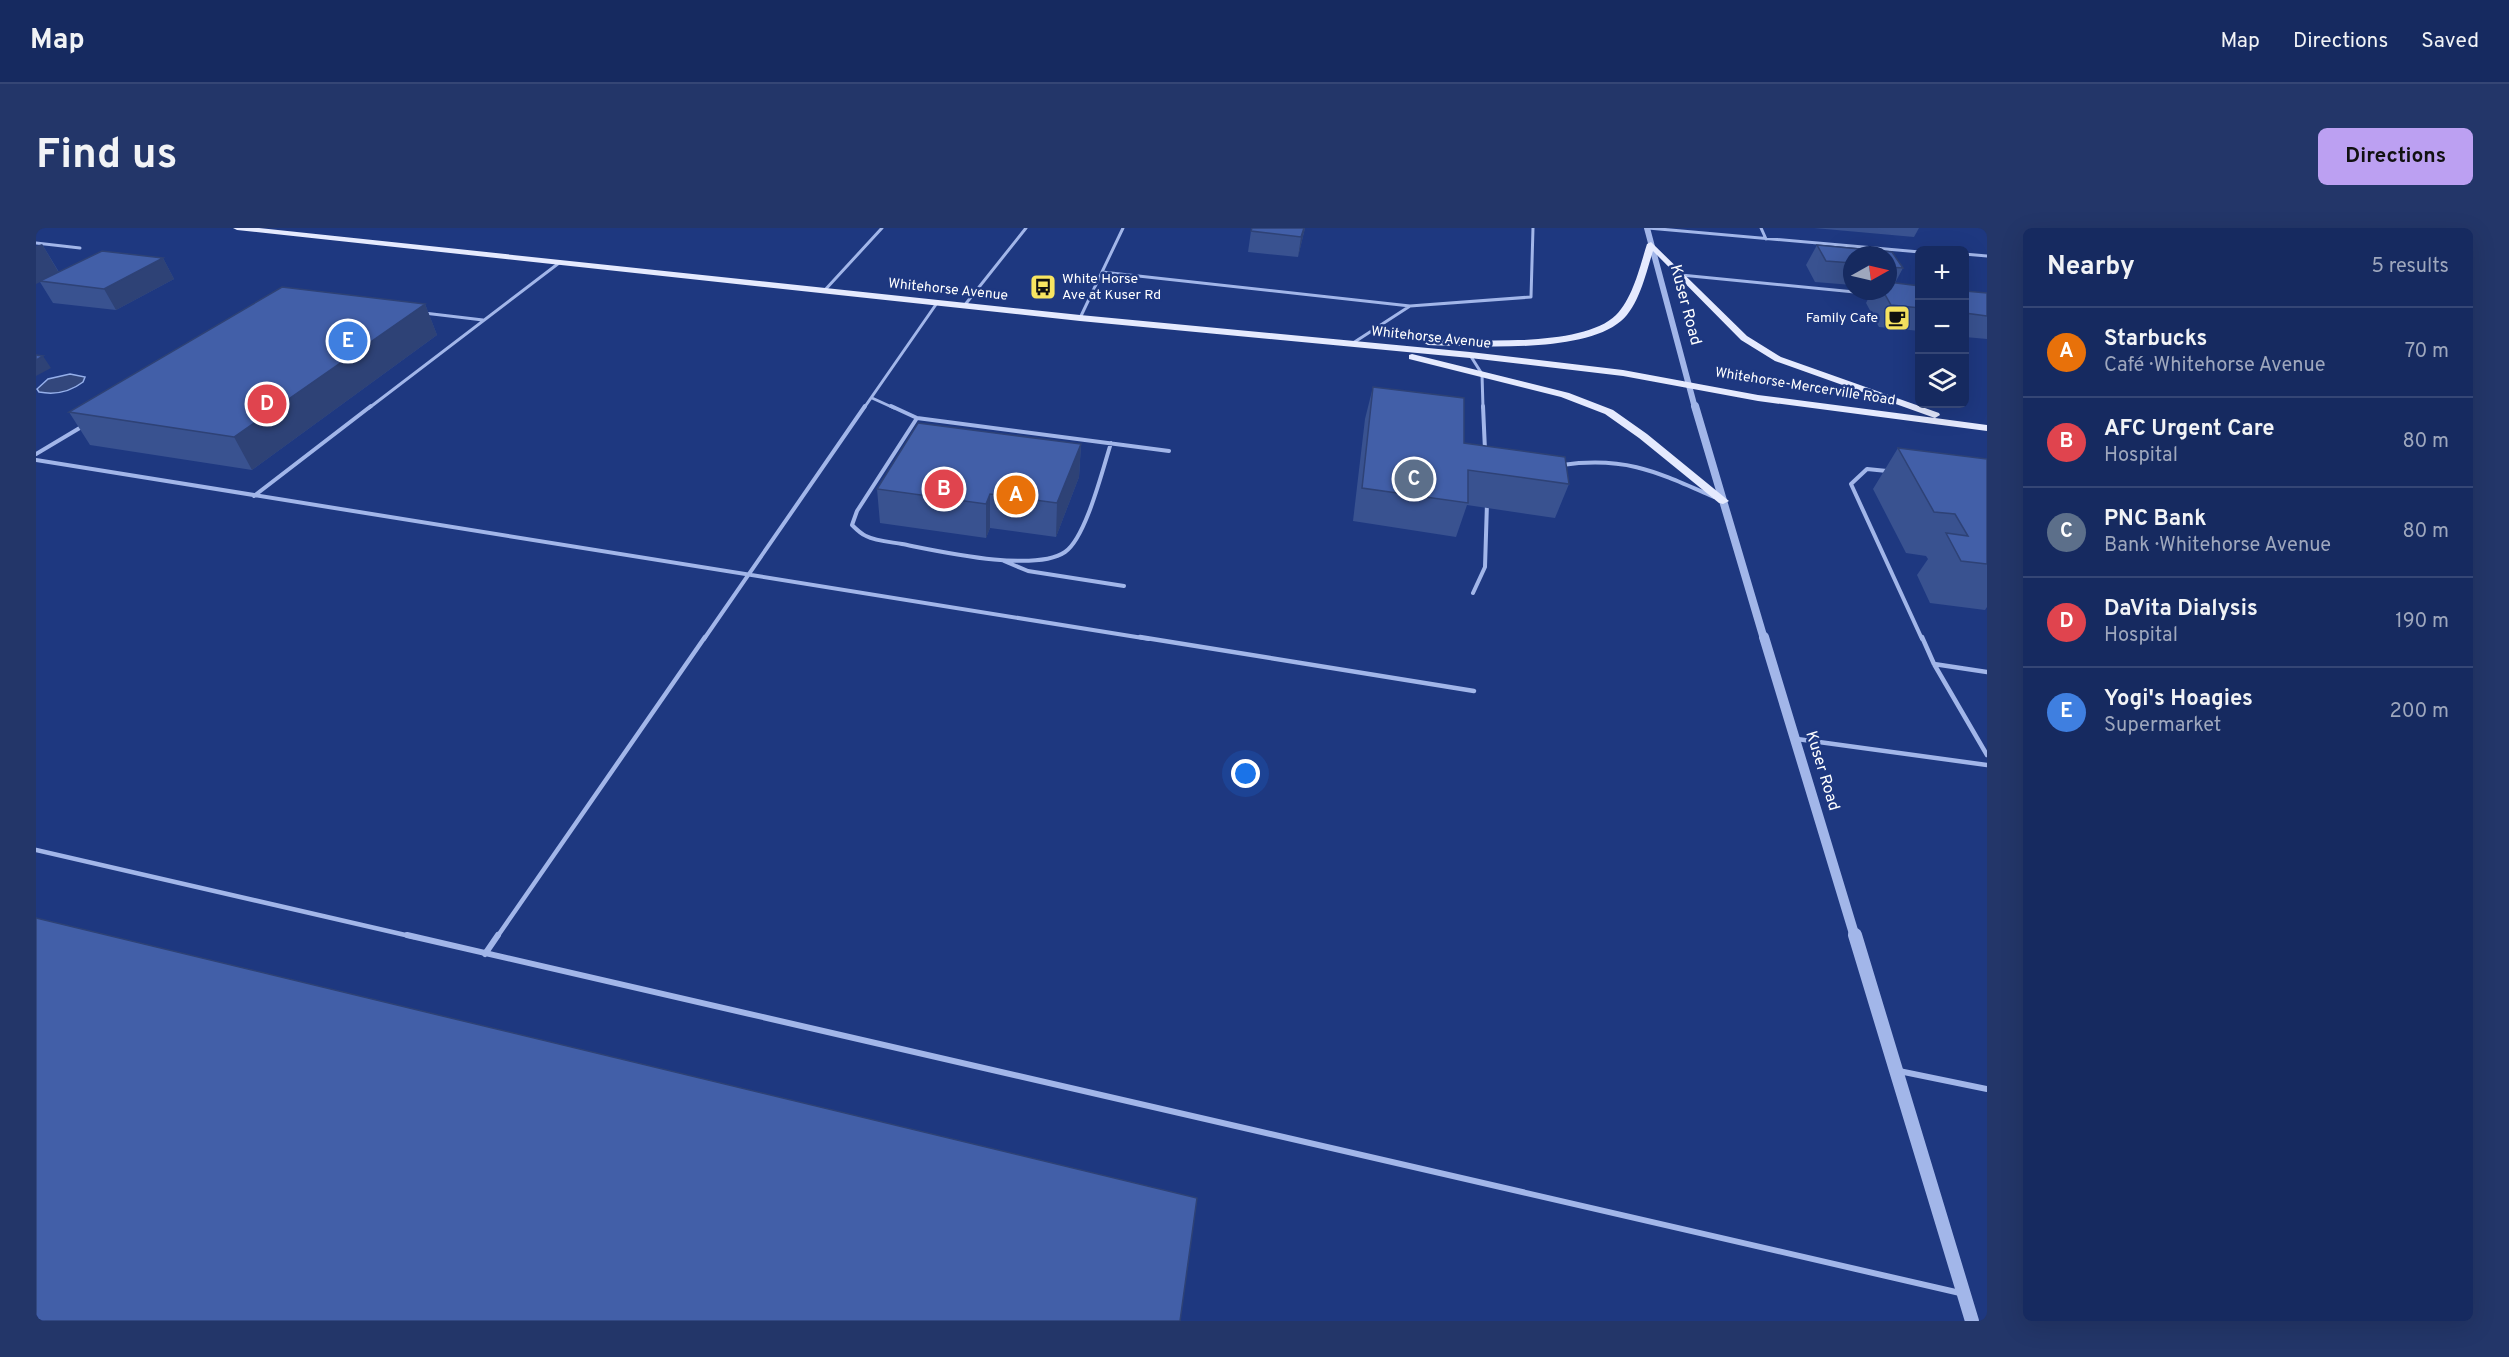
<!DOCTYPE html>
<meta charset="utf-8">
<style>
body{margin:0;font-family:Overpass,sans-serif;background:#233669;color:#f1f3f6}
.controls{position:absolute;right:18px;top:18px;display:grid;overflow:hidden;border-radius:9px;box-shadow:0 6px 24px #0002}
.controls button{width:54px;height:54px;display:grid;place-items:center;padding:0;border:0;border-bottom:2px solid #354675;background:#162a60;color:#f1f3f6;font:30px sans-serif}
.compass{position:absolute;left:1807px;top:18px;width:54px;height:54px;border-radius:50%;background:#162a60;box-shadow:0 6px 24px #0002;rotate:82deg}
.you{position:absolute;left:1210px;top:546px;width:21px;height:21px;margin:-15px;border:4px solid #fff;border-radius:50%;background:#1a73e8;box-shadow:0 0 0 9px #1a73e833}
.badge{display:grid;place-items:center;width:39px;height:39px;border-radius:50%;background:#bca0f2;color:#fff;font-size:20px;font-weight:700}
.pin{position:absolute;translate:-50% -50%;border:3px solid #fff;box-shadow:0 2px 6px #0006}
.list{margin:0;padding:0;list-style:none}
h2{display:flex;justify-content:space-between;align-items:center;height:78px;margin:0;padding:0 24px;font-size:26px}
h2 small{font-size:20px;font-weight:400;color:#9ea7bd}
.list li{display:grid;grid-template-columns:39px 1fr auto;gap:18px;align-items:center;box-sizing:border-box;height:90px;padding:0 24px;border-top:2px solid #354675}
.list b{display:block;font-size:22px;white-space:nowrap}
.list p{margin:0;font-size:20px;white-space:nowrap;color:#9ea7bd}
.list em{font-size:20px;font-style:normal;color:#9ea7bd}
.icon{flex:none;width:33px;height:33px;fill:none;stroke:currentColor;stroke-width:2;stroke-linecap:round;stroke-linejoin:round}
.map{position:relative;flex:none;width:1951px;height:1093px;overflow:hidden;border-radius:9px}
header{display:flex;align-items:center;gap:36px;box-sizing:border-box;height:84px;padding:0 30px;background:#162a60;border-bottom:2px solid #354675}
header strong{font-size:28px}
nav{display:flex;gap:33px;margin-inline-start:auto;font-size:21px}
.intro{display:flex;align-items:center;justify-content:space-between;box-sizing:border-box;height:144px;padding:0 36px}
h1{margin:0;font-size:42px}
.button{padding:15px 27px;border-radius:9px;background:#bca0f2;color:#111;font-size:21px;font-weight:700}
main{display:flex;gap:36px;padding:0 36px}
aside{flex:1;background:#162a60;border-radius:9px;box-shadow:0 6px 24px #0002}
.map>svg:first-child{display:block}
.water{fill:#33477c;stroke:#95afea;stroke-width:1.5}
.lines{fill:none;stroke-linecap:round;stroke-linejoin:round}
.service-far3{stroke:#a2b6e9;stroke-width:3}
.service-far2{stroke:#a2b6e9;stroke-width:4}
.service-far1{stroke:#a2b6e9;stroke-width:4.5}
.service{stroke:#a2b6e9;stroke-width:6}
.tertiary-far3{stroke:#a2b6e9;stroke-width:6}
.tertiary-far2{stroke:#a2b6e9;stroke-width:8}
.tertiary-far1{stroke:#a2b6e9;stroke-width:10}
.tertiary{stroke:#a2b6e9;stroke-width:14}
.primary{fill:#e5eafe;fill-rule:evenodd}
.wall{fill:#395290}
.shaded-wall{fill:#2e4276}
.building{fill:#425fa8;stroke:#2e4276;stroke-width:1.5}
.labels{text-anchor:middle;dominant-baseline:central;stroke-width:5;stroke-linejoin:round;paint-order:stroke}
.far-poi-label{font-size:14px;fill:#fff;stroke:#1e3880;text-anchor:start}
.far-street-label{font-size:14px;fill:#fff;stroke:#1e3880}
.street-label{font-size:16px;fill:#fff;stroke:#1e3880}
</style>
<header>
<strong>Map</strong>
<nav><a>Map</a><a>Directions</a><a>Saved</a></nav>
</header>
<div class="intro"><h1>Find us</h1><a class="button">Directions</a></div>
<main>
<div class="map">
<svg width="1951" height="1093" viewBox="0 0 1951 1093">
<rect width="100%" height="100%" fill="#1e3880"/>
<path class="water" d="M 34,146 L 49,149 L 47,154 C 34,164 19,167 3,164 L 1,161 L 12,151 Z"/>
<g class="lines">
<path class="service-far3" d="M 1612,0 L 1884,24
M 1725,0 L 1730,11
M 0,15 L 44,20
M 1928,26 L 1951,28
M 1066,44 L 1374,78 L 1495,69 L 1497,0
M 1645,47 L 1839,66
M 788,63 L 846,0
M 928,78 L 990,0
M 388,85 L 447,92
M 1044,90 L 1087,0
M 1317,115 L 1374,78
M 1434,127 L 1446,146 L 1447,180
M 836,170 L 858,180
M 333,180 L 523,35
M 828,180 L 901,75"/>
<path class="service-far2" d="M 855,178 L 881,190 L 1133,223
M 1447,178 L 1449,222
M 881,190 L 821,283 L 816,297 C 820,301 825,306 830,308 C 840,313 855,314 866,316 C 902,323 998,345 1029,324 C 1050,310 1067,240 1075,215
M 0,226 L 47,198
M 0,232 L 1113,411
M 1526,237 C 1590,228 1621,244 1678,269
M 1851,243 L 1831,241 L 1815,256 L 1886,411
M 218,268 L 335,178
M 968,333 L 992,343 L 1088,358
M 1437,365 L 1449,339 L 1451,275
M 668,411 L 829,178"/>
<path class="service-far1" d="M 1104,409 L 1438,463
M 1886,409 L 1898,436 L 1951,527
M 1898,436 L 1951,444
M 1761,511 L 1951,537
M 0,622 L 378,709
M 461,709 L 669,409"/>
<path class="service" d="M 371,707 L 1924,1065
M 449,726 L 462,707
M 1863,843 L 1951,861"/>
<path class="tertiary-far3" d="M 1611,0 L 1659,180"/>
<path class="tertiary-far2" d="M 1659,178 L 1728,411"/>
<path class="tertiary-far1" d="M 1728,409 L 1819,709"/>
<path class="tertiary" d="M 1819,707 L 1936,1093"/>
<path class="primary" d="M 197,0 L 223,0 L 1044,87 L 1434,124 L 1587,142 L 1722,167 L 1899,190 L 1739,133 L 1705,112 L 1617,23 C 1610,45 1603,78 1585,93 C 1546,126 1441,118 1392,117 L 1387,114 L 1392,111 C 1437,112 1547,120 1580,87 C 1597,70 1604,38 1611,16 L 1615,14 L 1711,108 L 1745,129 L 1903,185 L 1904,187 L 1899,190 L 1951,197 L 1951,203 L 1722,173 L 1587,148 L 1434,130 L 1044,93 L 201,2 Z
M 1376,126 L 1533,165 L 1577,182 L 1611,206 L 1693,273 L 1687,276 L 1683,275 L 1603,210 L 1569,186 L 1525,169 L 1373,131 L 1373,127 Z"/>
</g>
<path class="wall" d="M 1269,0 L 1262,29 L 1212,24 L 1215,3 Z
M 1778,0 L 1883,0 L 1878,9 Z
M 6,16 L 23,44 L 127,30 L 138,51 L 80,82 L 17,75 L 4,54 Z
M 1781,17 L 1856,24 L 1867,40 L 1859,55 L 1884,58 L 1884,103 L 1843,99 L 1830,75 L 1836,63 L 1852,63 L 1852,27 L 1816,27 L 1816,57 L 1779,54 L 1770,37 Z
M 1929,63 L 1951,65 L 1951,111 L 1929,109 Z
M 389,76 L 401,107 L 216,242 L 54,217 L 33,184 Z
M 1337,159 L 1428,215 L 1533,256 L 1519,290 L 1431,277 L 1420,309 L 1317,293 L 1329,191 Z
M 1045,216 L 1043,249 L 1020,309 L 954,300 L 950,310 L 844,295 L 841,261 Z
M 1862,220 L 1951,231 L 1951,379 L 1949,382 L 1894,375 L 1881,347 L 1892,331 L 1890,328 L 1870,325 L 1837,261 Z"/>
<path class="shaded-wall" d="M 1268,0 L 1269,0 L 1262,29 L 1265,9 Z
M 6,16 L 23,45 L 0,56 L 0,18 Z
M 127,30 L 138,51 L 80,82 L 68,61 Z
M 389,76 L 401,107 L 216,242 L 198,209 Z
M 7,128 L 15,140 L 0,148 L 0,132 Z
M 1045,216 L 1043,249 L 1020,309 L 1021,275 Z
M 954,266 L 954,300 L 950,310 L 950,276 Z"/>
<path class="building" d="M 1216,0 L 1268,0 L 1265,9 L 1215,3 Z
M 1781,17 L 1856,24 L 1867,40 L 1852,39 L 1852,27 L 1816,27 L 1816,35 L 1790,33 Z
M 66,23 L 127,30 L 68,61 L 4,53 Z
M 1852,54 L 1884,58 L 1884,80 L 1855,77 L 1847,63 L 1852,63 Z
M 246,59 L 389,76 L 198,209 L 33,184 Z
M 1929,63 L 1951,65 L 1951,88 L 1929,85 Z
M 0,127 L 7,128 L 0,132 Z
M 1337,159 L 1428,170 L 1428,215 L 1529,229 L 1533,256 L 1432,242 L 1432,275 L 1326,260 Z
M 882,195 L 1045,216 L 1021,275 L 954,266 L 950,276 L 841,261 Z
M 1862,220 L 1951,231 L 1951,336 L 1925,333 L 1910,305 L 1932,308 L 1919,286 L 1898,284 Z
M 0,690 L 1161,970 L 1144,1093 L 0,1093 Z"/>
<defs>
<symbol id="bus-square" viewBox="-11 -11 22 22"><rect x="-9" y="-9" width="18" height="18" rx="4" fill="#f8e561" stroke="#1e3880"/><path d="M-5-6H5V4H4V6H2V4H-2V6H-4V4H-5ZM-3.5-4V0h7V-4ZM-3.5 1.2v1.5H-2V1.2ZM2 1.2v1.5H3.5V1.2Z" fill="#111"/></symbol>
<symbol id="cafe-square" viewBox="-11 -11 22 22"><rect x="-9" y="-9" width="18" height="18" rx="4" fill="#f8e561" stroke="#1e3880"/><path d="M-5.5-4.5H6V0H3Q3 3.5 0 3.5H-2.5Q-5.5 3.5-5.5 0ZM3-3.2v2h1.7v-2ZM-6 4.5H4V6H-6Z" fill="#111"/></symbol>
</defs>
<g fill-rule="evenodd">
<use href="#bus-square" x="992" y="44" width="30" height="30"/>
<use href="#cafe-square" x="1846" y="75" width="30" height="30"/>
</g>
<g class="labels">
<g class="far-poi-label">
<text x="1026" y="51">White Horse<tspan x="1026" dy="16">Ave at Kuser Rd</tspan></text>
<text x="1842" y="90" text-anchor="end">Family Cafe</text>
</g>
<g class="far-street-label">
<text transform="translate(912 62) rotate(6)">Whitehorse Avenue</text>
<text transform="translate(1395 110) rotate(6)">Whitehorse Avenue</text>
<text transform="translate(1769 159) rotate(9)">Whitehorse-Mercerville Road</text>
</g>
<g class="street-label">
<text transform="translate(1649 77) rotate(75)">Kuser Road</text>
<text transform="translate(1786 543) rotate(73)">Kuser Road</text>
</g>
</g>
</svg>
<div class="controls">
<button>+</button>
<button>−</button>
<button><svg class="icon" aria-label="layers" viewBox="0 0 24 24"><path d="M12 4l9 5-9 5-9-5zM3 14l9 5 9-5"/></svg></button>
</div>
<svg class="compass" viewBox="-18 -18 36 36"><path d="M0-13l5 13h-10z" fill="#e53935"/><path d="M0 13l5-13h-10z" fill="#9ea7bd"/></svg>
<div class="you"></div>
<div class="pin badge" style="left:980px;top:267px;background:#e8710a">A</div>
<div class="pin badge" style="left:908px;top:261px;background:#e0444e">B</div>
<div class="pin badge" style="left:1378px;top:251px;background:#5c6f8a">C</div>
<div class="pin badge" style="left:231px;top:176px;background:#e0444e">D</div>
<div class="pin badge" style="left:312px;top:113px;background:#3f7fe0">E</div>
</div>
<aside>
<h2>Nearby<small>5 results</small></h2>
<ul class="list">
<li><span class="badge" style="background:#e8710a">A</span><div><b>Starbucks</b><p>Café · Whitehorse Avenue</p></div><em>70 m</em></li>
<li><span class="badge" style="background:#e0444e">B</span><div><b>AFC Urgent Care</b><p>Hospital</p></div><em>80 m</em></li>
<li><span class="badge" style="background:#5c6f8a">C</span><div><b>PNC Bank</b><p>Bank · Whitehorse Avenue</p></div><em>80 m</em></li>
<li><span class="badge" style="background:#e0444e">D</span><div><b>DaVita Dialysis</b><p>Hospital</p></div><em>190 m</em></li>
<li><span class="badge" style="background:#3f7fe0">E</span><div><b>Yogi's Hoagies</b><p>Supermarket</p></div><em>200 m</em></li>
</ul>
</aside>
</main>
